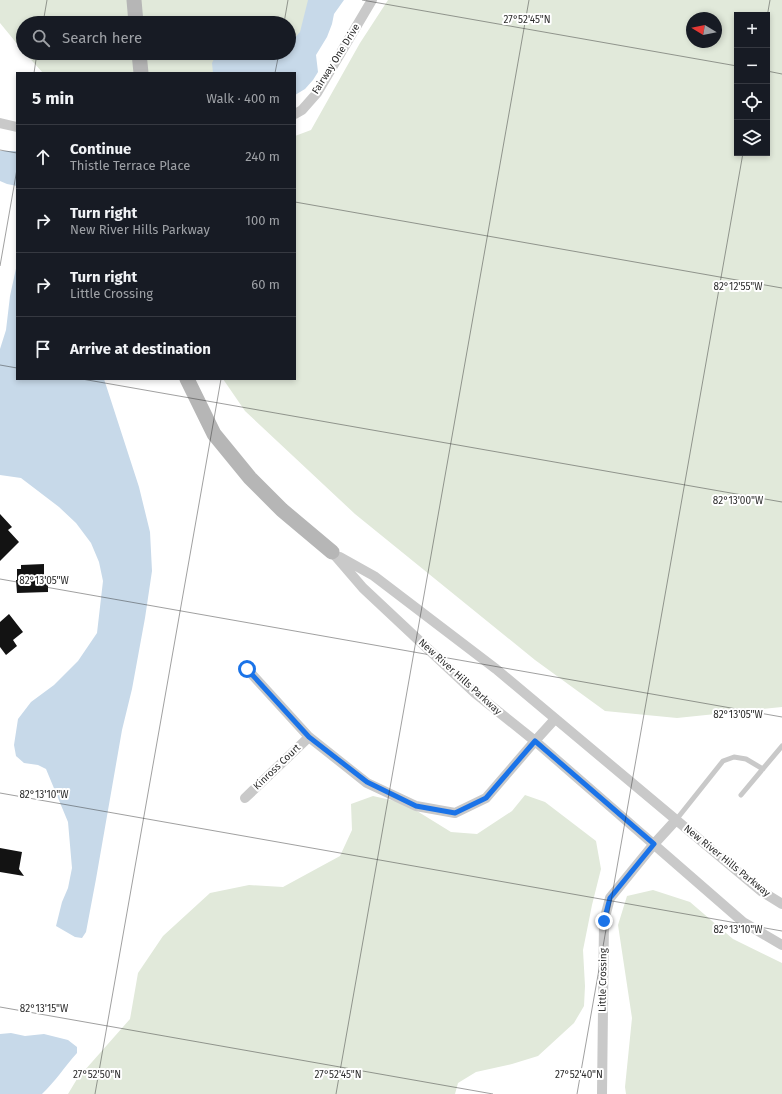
<!DOCTYPE html>
<meta charset="utf-8">
<style>
body{margin:0;font-family:"Fira Sans",sans-serif;background:#242831;color:#f1f3f6}
.controls{position:absolute;right:12px;top:12px;display:grid;overflow:hidden;border-radius:0px;box-shadow:0 2px 6px #0003}
.controls button{width:36px;height:36px;display:grid;place-items:center;padding:0;border:0;border-bottom:1px solid #363941;background:#171b24;color:#f1f3f6;font:20px sans-serif}
.compass{position:absolute;left:686px;top:12px;width:36px;height:36px;border-radius:50%;background:#171b24;box-shadow:0 2px 6px #0003;rotate:280deg}
.stop{position:absolute;width:12px;height:12px;margin:-9px;border:3px solid #1a73e8;border-radius:50%;background:#fff}
.stop.end{background:#1a73e8;border-color:#fff;box-shadow:0 1px 4px #0008}
.list{margin:0;padding:0;list-style:none}
h2{display:flex;justify-content:space-between;align-items:center;height:52px;margin:0;padding:0 16px;font-size:17px}
h2 small{font-size:13px;font-weight:400;color:#9ea1a6}
.list li{display:grid;grid-template-columns:26px 1fr auto;gap:12px;align-items:center;box-sizing:border-box;height:64px;padding:0 16px;border-top:1px solid #363941}
.list b{display:block;font-size:15px;white-space:nowrap}
.list p{margin:0;font-size:13px;white-space:nowrap;color:#9ea1a6}
.list em{font-size:13px;font-style:normal;color:#9ea1a6}
.icon{flex:none;width:22px;height:22px;fill:none;stroke:currentColor;stroke-width:2;stroke-linecap:round;stroke-linejoin:round}
.map{position:relative;flex:none;width:782px;height:1094px;overflow:hidden}
.search{position:absolute;background:#171b24;box-shadow:0 2px 6px #0003;left:16px;top:16px;width:280px;height:44px;display:flex;align-items:center;gap:10px;box-sizing:border-box;padding:0 14px;border-radius:22px;color:#9ea1a6;font-size:15px}
.panel{position:absolute;background:#171b24;box-shadow:0 2px 6px #0003;left:16px;top:72px;width:280px;height:308px;border-radius:0px}
.map>svg:first-child{display:block}
.green{fill:#e1e9da;fill-rule:evenodd}
.water{fill:#c7d9e9}
.building{fill:#131313}
.lines{fill:none;stroke-linecap:round;stroke-linejoin:round}
.lane{stroke:#c9c9c9;stroke-width:5}
.street{stroke:#c9c9c9;stroke-width:10}
.secondary{stroke:#b6b6b6;stroke-width:15}
.route{stroke:#1a73e8;stroke-width:5}
.ticks{fill:none;stroke:#2c2c2c;stroke-width:1;stroke-opacity:0.45}
.labels{text-anchor:middle;dominant-baseline:central;stroke-width:4;stroke-linejoin:round;paint-order:stroke}
.street-label{font-size:10px;fill:#2c2c2c;stroke:#fff}
.ticks-label{font-size:10px;text-anchor:middle;fill:#2c2c2c;stroke:#fff;stroke-width:4;stroke-linejoin:round;paint-order:stroke}
</style>
<div class="map">
<svg width="782" height="1094" viewBox="0 0 782 1094">
<rect width="100%" height="100%" fill="#fff"/>
<path class="green" d="M 0,0 L 315,0 L 312,19 L 289,50 L 289,23 L 23,23 L 23,51 L 0,23 Z
M 388,0 L 782,0 L 782,707 L 677,718 L 605,711 L 535,660 L 355,514 L 245,411 L 223,379 L 295,379 L 295,136 L 311,130 L 360,43 ZM 737,15 L 767,15 L 767,153 L 737,153 ZM 692,18 L 716,18 L 716,42 L 692,42 Z
M 25,53 L 287,53 L 274,73 L 43,73 Z
M 525,795 L 545,802 L 596,841 L 601,869 L 592,905 L 583,950 L 585,986 L 584,1006 L 574,1023 L 538,1056 L 512,1064 L 476,1072 L 458,1083 L 455,1094 L 68,1094 L 77,1079 L 130,1019 L 138,973 L 163,936 L 210,893 L 249,885 L 283,887 L 340,856 L 352,830 L 351,804 L 373,796 L 404,803 L 451,832 L 477,834 L 512,811 Z
M 653,890 L 690,902 L 733,939 L 782,963 L 782,1094 L 626,1094 L 625,1087 L 632,1018 L 618,925 L 627,896 Z"/>
<path class="water" d="M 308,0 L 344,0 L 334,14 L 332,24 L 327,37 L 316,55 L 318,72 L 313,80 L 305,89 L 295,95 L 295,73 L 213,73 L 212,63 L 217,53 L 289,53 L 289,44 L 300,32 Z
M 0,151 L 17,151 L 17,186 L 7,184 L 0,181 Z
M 17,264 L 17,379 L 104,379 L 139,487 L 150,532 L 152,571 L 145,618 L 132,689 L 122,730 L 96,879 L 86,932 L 82,938 L 75,937 L 56,926 L 62,902 L 68,888 L 72,868 L 68,822 L 46,769 L 38,765 L 24,763 L 16,756 L 14,745 L 18,719 L 31,702 L 54,685 L 78,661 L 97,633 L 103,581 L 99,562 L 91,543 L 76,523 L 59,507 L 21,478 L 0,475 L 0,349 L 6,330 L 10,296 Z
M 11,1033 L 25,1036 L 44,1034 L 68,1040 L 77,1047 L 77,1053 C 65,1066 55,1082 42,1094 L 0,1094 L 0,1034 Z"/>
<path class="building" d="M 0,514 L 12,527 L 8,530 L 19,542 L 0,561 Z
M 44,564 L 44,577 L 48,577 L 48,592 L 17,593 L 16,580 L 17,580 L 17,569 L 21,569 L 21,565 Z
M 9,614 L 23,632 L 13,640 L 17,646 L 6,655 L 0,647 L 0,622 Z
M 0,848 L 22,852 L 19,869 L 24,876 L 0,872 Z"/>
<g class="lines">
<path class="lane" d="M 741,795 L 782,746
M 676,820 L 723,761 L 734,757 L 746,759 L 763,769"/>
<path class="street" d="M 295,114 L 302,110 L 317,93 L 372,0
M 0,123 L 17,127
M 332,552 L 363,588 L 475,693 L 535,741 L 743,922 L 782,945
M 340,557 L 374,576 L 496,669 L 761,891 L 782,904
M 247,669 L 309,737 L 367,783 L 416,806 L 455,813 L 486,798 L 535,741 L 555,719
M 245,798 L 309,737
M 602,1094 L 604,921 L 610,898 L 654,844 L 676,820"/>
<path class="secondary" d="M 134,0 L 136,23
M 139,53 L 141,73
M 187,379 L 214,434 L 250,478 L 282,510 L 332,552"/>
</g>
<g class="lines">
<path class="route" d="M 247,669 L 309,737 L 367,782 L 416,806 L 455,813 L 486,798 L 535,741 L 654,844 L 610,898 L 604,921"/>
</g>
<path class="ticks" d="M 362,0 L 737,66M 767,17 L 770,0M 43,23 L 47,0M 284,23 L 288,0M 767,71 L 782,74M 34,73 L 37,53M 275,73 L 279,53M 0,150 L 17,153M 295,202 L 782,288M 0,266 L 17,169M 0,365 L 17,368M 82,379 L 782,502M 0,579 L 782,717M 0,793 L 782,931M 0,1007 L 493,1094M 95,1094 L 221,379M 336,1094 L 529,0M 577,1094 L 743,153"/>
<g class="labels">
<g class="street-label">
<text transform="translate(336 59) rotate(-58)">Fairway One Drive</text>
<text transform="translate(460 677) rotate(42)">New River Hills Parkway</text>
<text transform="translate(277 767) rotate(-44)">Kinross Court</text>
<text transform="translate(727 861) rotate(39)">New River Hills Parkway</text>
<text transform="translate(603 980) rotate(-89)">Little Crossing</text>
</g>
</g>
<g class="ticks-label">
<text x="527" y="23">27°52'45"N</text>
<text x="738" y="290">82°12'55"W</text>
<text x="738" y="504">82°13'00"W</text>
<text x="44" y="584">82°13'05"W</text>
<text x="738" y="718">82°13'05"W</text>
<text x="44" y="798">82°13'10"W</text>
<text x="738" y="933">82°13'10"W</text>
<text x="44" y="1012">82°13'15"W</text>
<text x="97" y="1078">27°52'50"N</text>
<text x="338" y="1078">27°52'45"N</text>
<text x="579" y="1078">27°52'40"N</text>
</g>
</svg>
<div class="controls">
<button>+</button>
<button>−</button>
<button><svg class="icon" aria-label="locate" viewBox="0 0 24 24"><circle cx="12" cy="12" r="6"/><path d="M12 2v4M12 18v4M2 12h4M18 12h4"/></svg></button>
<button><svg class="icon" aria-label="layers" viewBox="0 0 24 24"><path d="M12 4l9 5-9 5-9-5zM3 14l9 5 9-5"/></svg></button>
</div>
<svg class="compass" viewBox="-18 -18 36 36"><path d="M0-13l5 13h-10z" fill="#e53935"/><path d="M0 13l5-13h-10z" fill="#9ea1a6"/></svg>
<div class="stop" style="left:247px;top:669px"></div>
<div class="stop end" style="left:604px;top:921px"></div>
<div class="search"><svg class="icon" aria-label="search" viewBox="0 0 24 24"><circle cx="10" cy="10" r="6"/><path d="M15 15l6 6"/></svg>Search here</div>
<section class="panel">
<h2>5 min<small>Walk · 400 m</small></h2>
<ul class="list">
<li><svg class="icon" aria-label="ahead" viewBox="0 0 24 24"><path d="M12 20V5M6 11l6-6 6 6"/></svg><div><b>Continue</b><p>Thistle Terrace Place</p></div><em>240 m</em></li>
<li><svg class="icon" aria-label="right" viewBox="0 0 24 24"><path d="M7 20v-9h11M14 6l5 5-5 5"/></svg><div><b>Turn right</b><p>New River Hills Parkway</p></div><em>100 m</em></li>
<li><svg class="icon" aria-label="right" viewBox="0 0 24 24"><path d="M7 20v-9h11M14 6l5 5-5 5"/></svg><div><b>Turn right</b><p>Little Crossing</p></div><em>60 m</em></li>
<li><svg class="icon" aria-label="arrive" viewBox="0 0 24 24"><path d="M6 21V4h12l-3 4 3 4H6"/></svg><div><b>Arrive at destination</b></div></li>
</ul>
</section>
</div>
